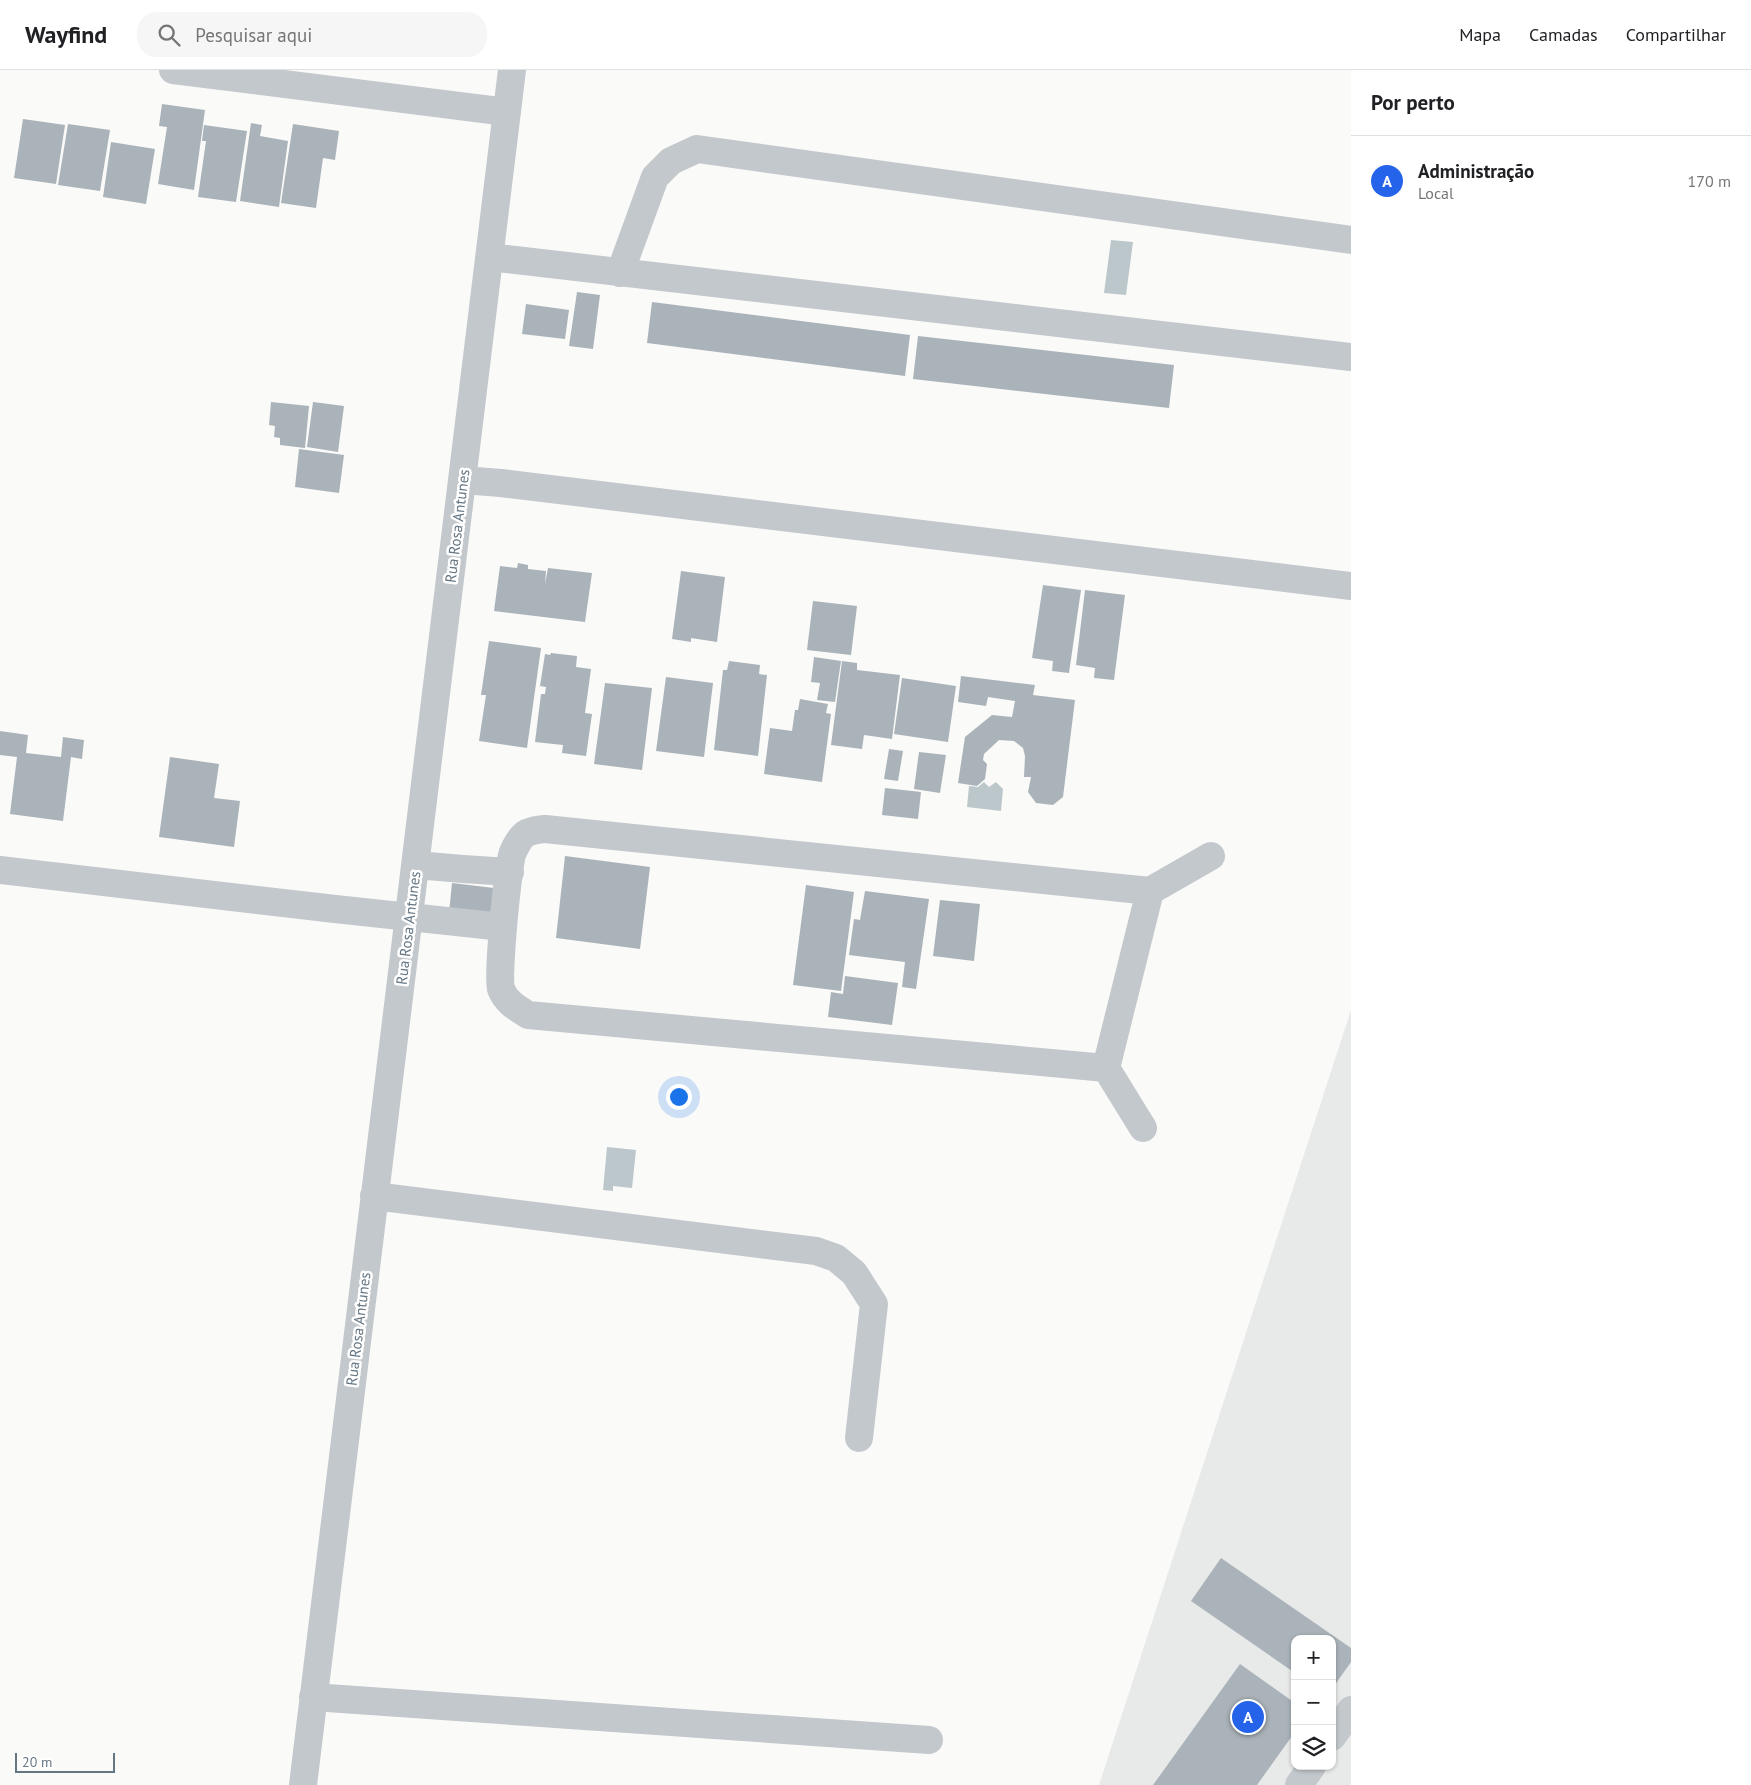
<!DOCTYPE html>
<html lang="pt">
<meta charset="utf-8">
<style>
body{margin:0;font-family:"PT Sans",sans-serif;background:#f6f6f6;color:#202124}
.controls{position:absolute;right:15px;bottom:15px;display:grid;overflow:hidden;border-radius:10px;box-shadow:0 1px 4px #0004}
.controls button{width:45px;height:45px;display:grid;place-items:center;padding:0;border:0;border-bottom:1px solid #e0e0e0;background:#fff;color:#202124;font:25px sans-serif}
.scale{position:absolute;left:15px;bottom:12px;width:100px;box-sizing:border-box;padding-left:5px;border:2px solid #657683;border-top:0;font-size:14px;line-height:18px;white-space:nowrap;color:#657683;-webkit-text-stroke:4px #fff;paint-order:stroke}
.you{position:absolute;left:678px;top:1026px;width:18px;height:18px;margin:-12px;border:4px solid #fff;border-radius:50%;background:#1a73e8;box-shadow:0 0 0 8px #1a73e833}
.badge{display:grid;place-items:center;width:32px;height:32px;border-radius:50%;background:#2563eb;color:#fff;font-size:16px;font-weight:700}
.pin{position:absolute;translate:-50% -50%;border:2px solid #fff;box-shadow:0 1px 5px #0006}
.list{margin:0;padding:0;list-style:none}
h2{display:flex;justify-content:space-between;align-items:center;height:65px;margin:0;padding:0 20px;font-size:21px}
h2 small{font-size:16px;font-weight:400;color:#757577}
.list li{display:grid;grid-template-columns:32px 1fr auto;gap:15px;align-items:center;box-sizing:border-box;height:90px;padding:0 20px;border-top:1px solid #e0e0e0}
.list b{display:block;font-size:19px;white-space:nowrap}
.list p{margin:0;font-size:16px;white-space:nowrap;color:#757577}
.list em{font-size:16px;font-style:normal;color:#757577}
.icon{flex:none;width:28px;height:28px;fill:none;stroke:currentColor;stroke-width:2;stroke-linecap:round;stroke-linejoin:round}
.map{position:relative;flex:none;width:1351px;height:1715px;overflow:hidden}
header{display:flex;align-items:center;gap:30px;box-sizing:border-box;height:70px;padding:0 25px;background:#fff;border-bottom:1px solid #e0e0e0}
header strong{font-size:24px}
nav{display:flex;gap:28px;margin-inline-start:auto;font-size:18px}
.search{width:350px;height:45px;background:#f6f6f6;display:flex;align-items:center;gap:12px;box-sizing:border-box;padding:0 18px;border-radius:20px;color:#757577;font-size:19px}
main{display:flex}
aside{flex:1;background:#fff}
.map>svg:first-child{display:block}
.built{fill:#e8e9e9;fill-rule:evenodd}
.water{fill:#bbc7cb}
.building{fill:#aab3b9}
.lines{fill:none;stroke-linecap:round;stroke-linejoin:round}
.minor{stroke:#c3c8cc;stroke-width:28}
.labels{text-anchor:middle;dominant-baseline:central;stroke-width:5;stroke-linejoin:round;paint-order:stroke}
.street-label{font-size:15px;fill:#657683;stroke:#fff}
</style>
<header>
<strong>Wayfind</strong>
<div class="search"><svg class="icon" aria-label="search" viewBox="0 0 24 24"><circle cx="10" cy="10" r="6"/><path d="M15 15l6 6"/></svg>Pesquisar aqui</div>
<nav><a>Mapa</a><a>Camadas</a><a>Compartilhar</a></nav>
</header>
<main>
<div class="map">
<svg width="1351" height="1715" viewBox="0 0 1351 1715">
<rect width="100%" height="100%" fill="#fafaf8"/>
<path class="built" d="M 1351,940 L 1351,1715 L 1099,1715 ZM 1295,1569 L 1332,1569 L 1332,1696 L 1295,1696 Z"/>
<path class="water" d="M 1111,170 L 1133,172 L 1126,225 L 1104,223 Z
M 984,712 L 989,717 L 996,712 L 1003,719 L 1001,741 L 967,737 L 969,716 L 978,717 Z
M 607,1077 L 636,1080 L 632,1118 L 613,1116 L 613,1121 L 603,1120 Z"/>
<path class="building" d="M 162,34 L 205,40 L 194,120 L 158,114 L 167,57 L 159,56 Z
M 23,49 L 65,55 L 56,114 L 14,108 Z
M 251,53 L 262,55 L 260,66 L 288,71 L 279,137 L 240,131 Z
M 68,54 L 110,60 L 100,121 L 58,115 Z
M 293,54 L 339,61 L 335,90 L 323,88 L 316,138 L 281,133 Z
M 204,55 L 247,61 L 236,132 L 198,127 L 206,71 L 202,71 Z
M 111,72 L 155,79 L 146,134 L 103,127 Z
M 577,222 L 600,225 L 593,279 L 569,276 Z
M 652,232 L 910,265 L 905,306 L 647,273 Z
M 526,234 L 569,240 L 565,269 L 522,264 Z
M 918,266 L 1174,295 L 1169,338 L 913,309 Z
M 271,332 L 309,336 L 305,378 L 280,375 L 280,368 L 274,367 L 275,356 L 269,355 Z
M 313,332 L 344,336 L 338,382 L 307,377 Z
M 299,379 L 344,385 L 339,423 L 295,417 Z
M 518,493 L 528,495 L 528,499 L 546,501 L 545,514 L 548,498 L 592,503 L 585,552 L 494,541 L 500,496 L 517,498 Z
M 681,501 L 725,507 L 717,572 L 691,568 L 691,572 L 672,569 Z
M 1043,515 L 1081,520 L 1069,603 L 1052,601 L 1053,591 L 1032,588 Z
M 1085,520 L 1125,525 L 1114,610 L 1094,608 L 1095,598 L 1076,595 Z
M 813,531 L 857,536 L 851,585 L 807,580 Z
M 489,571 L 541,578 L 527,678 L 479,671 L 486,625 L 481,625 Z
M 551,583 L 577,586 L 576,597 L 591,599 L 585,643 L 592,644 L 586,686 L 562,683 L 563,675 L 535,672 L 541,624 L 545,624 L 546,617 L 540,616 L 545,584 L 550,585 Z
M 814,587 L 841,591 L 835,632 L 817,630 L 820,613 L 811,612 Z
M 729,591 L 760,595 L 759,604 L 767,605 L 758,686 L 714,680 L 723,600 L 727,600 Z
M 842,591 L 857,593 L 857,600 L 900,605 L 892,669 L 864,665 L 862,679 L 831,675 Z
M 961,606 L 1035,615 L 1033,625 L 1075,630 L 1063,727 L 1053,735 L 1036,733 L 1028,722 L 1031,707 L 1024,707 L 1025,686 L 1023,678 L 1014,671 L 999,670 L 984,684 L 983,690 L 987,694 L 985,709 L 977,716 L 958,713 L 965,667 L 992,645 L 1012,647 L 1015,631 L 988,627 L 986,636 L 958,632 Z
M 666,607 L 713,613 L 704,687 L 656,681 Z
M 902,608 L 956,616 L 948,672 L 894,664 Z
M 605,613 L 652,618 L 642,700 L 594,694 Z
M 800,629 L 828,634 L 826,643 L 831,644 L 822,712 L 764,704 L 770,658 L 792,661 L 795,640 L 798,640 Z
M 0,661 L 28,665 L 26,683 L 61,687 L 63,667 L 84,670 L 82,689 L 71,687 L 63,751 L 10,744 L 17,687 L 0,685 Z
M 889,679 L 903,681 L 898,711 L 884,709 Z
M 919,682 L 946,685 L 940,723 L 914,719 Z
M 170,687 L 219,694 L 214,728 L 240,731 L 234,777 L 159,767 Z
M 885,718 L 921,722 L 918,749 L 882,745 Z
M 565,786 L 650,797 L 640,879 L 556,868 Z
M 452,813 L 494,818 L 490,848 L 449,843 Z
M 806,815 L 854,822 L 841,921 L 793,915 Z
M 865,821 L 929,829 L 916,919 L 902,917 L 905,892 L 849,885 L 854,849 L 860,850 Z
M 940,830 L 980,834 L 974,891 L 933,886 Z
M 845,906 L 898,913 L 892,955 L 828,947 L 831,922 L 843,924 Z
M 1221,1488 L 1351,1578 L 1351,1592 L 1332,1619 L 1332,1569 L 1295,1569 L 1295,1603 L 1191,1531 Z
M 1240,1594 L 1295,1633 L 1295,1662 L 1257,1715 L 1153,1715 Z"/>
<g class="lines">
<path class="minor" d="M 173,0 L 507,42
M 490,187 L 1351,287
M 620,203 L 655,107 L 671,91 L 697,79 L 1351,170
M 463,410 L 501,413 L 1351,516
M 416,795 L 463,799 L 510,802
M 0,800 L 335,839 L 503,857
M 1106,998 L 1150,821
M 1143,1058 L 1106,998 L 528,945 C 517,938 506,932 501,919 C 497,909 508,792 513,782 C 522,763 525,761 545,759 L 1150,821 L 1211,786
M 374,1126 L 816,1181 L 836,1188 L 854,1203 L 874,1234 L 859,1368
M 313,1627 L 929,1670
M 1332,1667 L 1351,1640
M 303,1715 L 512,0
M 1299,1715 L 1312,1696"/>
</g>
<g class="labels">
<g class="street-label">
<text transform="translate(457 456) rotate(-83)">Rua Rosa Antunes</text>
<text transform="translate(408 858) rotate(-83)">Rua Rosa Antunes</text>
<text transform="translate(358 1259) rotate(-83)">Rua Rosa Antunes</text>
</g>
</g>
</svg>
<div class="controls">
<button>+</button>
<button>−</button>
<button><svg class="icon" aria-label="layers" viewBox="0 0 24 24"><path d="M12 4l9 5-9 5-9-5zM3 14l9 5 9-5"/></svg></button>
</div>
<div class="scale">20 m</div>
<div class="you"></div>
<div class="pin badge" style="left:1248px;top:1647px">A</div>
</div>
<aside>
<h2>Por perto<small></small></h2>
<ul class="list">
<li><span class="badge">A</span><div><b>Administração</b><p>Local</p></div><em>170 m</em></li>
</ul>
</aside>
</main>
